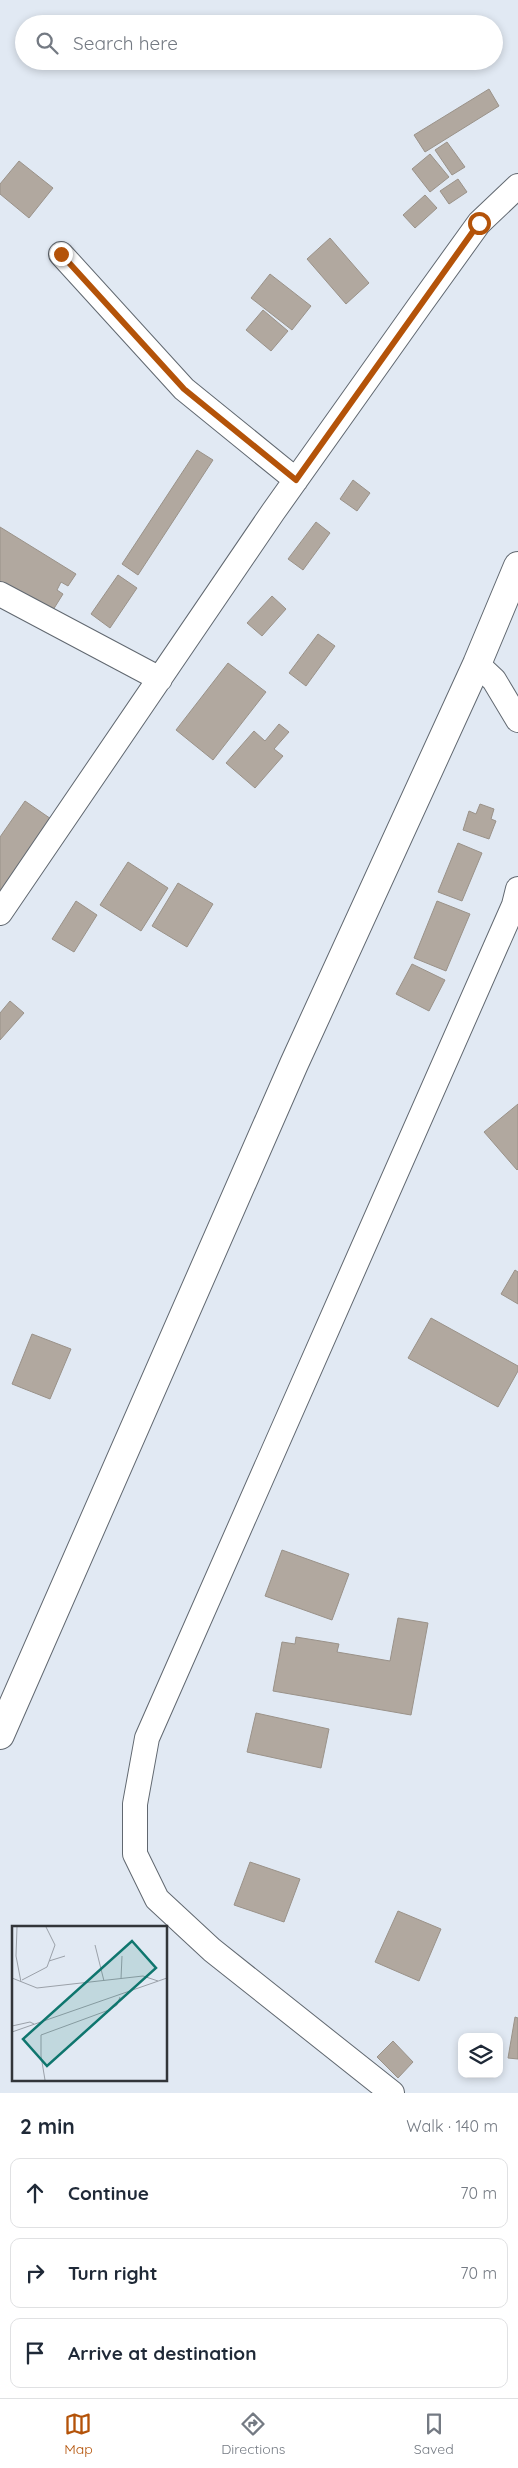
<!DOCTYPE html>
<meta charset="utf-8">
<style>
body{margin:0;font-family:Quicksand,sans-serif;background:#f6f6f7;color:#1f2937}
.controls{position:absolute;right:15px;bottom:15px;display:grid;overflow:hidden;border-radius:10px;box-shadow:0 2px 8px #0003}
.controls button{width:45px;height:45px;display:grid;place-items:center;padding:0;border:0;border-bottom:1px solid #e0e1e3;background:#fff;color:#1f2937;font:25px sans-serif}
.stop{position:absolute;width:15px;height:15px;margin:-11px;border:4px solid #b45309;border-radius:50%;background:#fff}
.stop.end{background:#b45309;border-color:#fff;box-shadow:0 1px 5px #0008}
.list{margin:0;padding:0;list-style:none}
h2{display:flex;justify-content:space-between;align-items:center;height:65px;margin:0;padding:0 20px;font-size:21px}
h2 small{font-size:16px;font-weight:400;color:#747a83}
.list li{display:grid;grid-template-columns:32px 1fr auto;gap:15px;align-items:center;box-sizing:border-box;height:70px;margin:0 10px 10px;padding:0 10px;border:1px solid #e0e1e3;border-radius:10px}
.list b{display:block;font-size:19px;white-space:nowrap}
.list em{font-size:16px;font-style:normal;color:#747a83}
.icon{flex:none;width:28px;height:28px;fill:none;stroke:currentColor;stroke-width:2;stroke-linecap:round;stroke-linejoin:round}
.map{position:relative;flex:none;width:518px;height:2093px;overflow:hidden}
.search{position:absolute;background:#fff;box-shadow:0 2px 8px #0003;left:15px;right:15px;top:15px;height:55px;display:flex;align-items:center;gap:12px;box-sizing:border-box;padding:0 18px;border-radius:28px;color:#747a83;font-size:19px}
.sheet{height:305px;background:#fff}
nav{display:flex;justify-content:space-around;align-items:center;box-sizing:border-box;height:70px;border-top:1px solid #e0e1e3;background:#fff;font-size:14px;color:#747a83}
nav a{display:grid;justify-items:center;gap:2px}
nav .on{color:#b45309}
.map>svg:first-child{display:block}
.building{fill:#b1a89f;stroke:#9a9289}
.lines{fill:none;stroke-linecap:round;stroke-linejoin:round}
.minor-casing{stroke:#616870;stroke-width:26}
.primary-casing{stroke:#616870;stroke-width:30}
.minor{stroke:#fff;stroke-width:24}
.primary{stroke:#fff;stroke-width:28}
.route{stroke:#b45309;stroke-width:6}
.inset-road{fill:none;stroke:#9ba1a9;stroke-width:1}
.view{fill:#0f766e;fill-opacity:0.15;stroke:#0f766e;stroke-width:2.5}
.inset-edge{fill:none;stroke:#323539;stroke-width:2.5}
</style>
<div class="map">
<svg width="518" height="2093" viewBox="0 0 518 2093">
<rect width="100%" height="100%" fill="#e1e9f3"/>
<path class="building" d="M 489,89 L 499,106 L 425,152 L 414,135 Z
M 447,142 L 465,167 L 452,175 L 435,150 Z
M 430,154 L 449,177 L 430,192 L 412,169 Z
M 19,161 L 53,188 L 29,218 L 0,194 L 0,184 Z
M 458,179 L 467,192 L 449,204 L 440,191 Z
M 425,195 L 437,208 L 415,228 L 403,215 Z
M 330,238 L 369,283 L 346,304 L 307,259 Z
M 270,274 L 311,306 L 292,330 L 251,298 Z
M 263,310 L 288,331 L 271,351 L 246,330 Z
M 197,450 L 213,460 L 138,575 L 122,564 Z
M 353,480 L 370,493 L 357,511 L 340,499 Z
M 316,522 L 330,533 L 303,570 L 288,559 Z
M 0,527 L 76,574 L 68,586 L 61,582 L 57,590 L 63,594 L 48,618 L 0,588 Z
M 118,575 L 137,588 L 110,628 L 91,614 Z
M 272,596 L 286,609 L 262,636 L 247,623 Z
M 318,634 L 335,646 L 306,686 L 289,673 Z
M 228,663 L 266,692 L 213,760 L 176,730 Z
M 279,724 L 289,732 L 274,749 L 283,756 L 255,788 L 226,763 L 254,731 L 265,741 Z
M 25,801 L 54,821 L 0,897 L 0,837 Z
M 480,804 L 494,809 L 491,819 L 496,821 L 489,839 L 463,830 L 469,811 L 476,814 Z
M 458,843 L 482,853 L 462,901 L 438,892 Z
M 128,862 L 168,888 L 141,931 L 100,905 Z
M 178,883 L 213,904 L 187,947 L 152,926 Z
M 76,901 L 97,915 L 74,952 L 52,939 Z
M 437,901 L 470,914 L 446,971 L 414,958 Z
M 412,964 L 445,980 L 429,1011 L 396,994 Z
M 10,1001 L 24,1013 L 0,1040 L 0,1013 Z
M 518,1104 L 518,1169 L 517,1170 L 484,1132 Z
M 515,1270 L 518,1272 L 518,1304 L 501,1294 Z
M 431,1318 L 518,1366 L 518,1371 L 498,1407 L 408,1358 Z
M 32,1334 L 71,1349 L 50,1399 L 12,1384 Z
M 282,1550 L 349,1574 L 332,1620 L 265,1596 Z
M 398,1618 L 428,1623 L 411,1715 L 273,1691 L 282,1642 L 295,1644 L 296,1637 L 339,1644 L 337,1652 L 390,1661 Z
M 256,1713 L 329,1729 L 321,1768 L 247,1752 Z
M 250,1862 L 300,1879 L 284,1922 L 234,1905 Z
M 398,1911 L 441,1929 L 419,1981 L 375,1962 Z
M 515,2017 L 518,2018 L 518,2059 L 508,2058 Z
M 393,2041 L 413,2062 L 398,2078 L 377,2057 Z"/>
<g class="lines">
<defs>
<path id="minor" d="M 61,254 L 184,389 L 296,480
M 0,594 L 160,679
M 477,664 L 494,680 L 518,720
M 0,913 L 273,512 L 420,305 L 479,223 L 518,186
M 392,2093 L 212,1950 L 157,1899 L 135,1854 L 135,1804 L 147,1738 L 514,905 L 518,889"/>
<path id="primary" d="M 0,1735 L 294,1064 L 477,664 L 518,566"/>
</defs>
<use href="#minor" class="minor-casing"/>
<use href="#primary" class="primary-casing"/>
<use href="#minor" class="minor"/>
<use href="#primary" class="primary"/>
</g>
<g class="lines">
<path class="route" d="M 61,254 L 184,389 L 296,480 L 479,223"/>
</g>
<g transform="translate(12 1926)">
<rect width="155" height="155" fill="#e1e9f3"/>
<path class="inset-road" d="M 5,1 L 4,30 L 9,56M 83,19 L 92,55M 37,35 L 53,30M 0,52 L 25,62 L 131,50 L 146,55M 109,53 L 110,30M 10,54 L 35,41 L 43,19 L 34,1M 0,100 L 18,96 L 22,98M 0,106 L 155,52M 33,154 L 29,130 L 29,109 L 97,84 L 105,79 L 108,71"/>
<path class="view" d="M 120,15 L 144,42 L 35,140 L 11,113 Z"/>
<rect width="155" height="155" class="inset-edge"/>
</g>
</svg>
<div class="controls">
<button><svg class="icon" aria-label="layers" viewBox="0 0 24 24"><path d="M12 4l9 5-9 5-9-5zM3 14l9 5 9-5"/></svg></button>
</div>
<div class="stop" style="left:479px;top:223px"></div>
<div class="stop end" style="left:61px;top:254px"></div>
<div class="search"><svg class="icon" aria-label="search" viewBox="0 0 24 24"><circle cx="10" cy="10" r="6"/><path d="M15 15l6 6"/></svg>Search here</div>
</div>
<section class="sheet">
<h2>2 min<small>Walk · 140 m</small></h2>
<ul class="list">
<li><svg class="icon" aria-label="ahead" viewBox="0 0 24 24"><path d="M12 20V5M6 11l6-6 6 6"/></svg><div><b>Continue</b></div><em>70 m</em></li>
<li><svg class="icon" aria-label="right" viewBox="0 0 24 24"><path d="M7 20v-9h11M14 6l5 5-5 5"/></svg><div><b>Turn right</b></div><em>70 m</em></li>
<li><svg class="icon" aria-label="arrive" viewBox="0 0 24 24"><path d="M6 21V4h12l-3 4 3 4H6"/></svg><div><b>Arrive at destination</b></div></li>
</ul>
</section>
<nav>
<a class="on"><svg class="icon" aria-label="map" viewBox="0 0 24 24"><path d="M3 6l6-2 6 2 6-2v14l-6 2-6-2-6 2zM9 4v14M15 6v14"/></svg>Map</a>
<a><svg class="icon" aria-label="directions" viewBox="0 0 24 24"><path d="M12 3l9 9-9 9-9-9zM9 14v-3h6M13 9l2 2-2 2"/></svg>Directions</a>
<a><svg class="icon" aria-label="saved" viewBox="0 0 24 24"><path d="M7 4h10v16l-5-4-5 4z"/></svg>Saved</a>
</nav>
